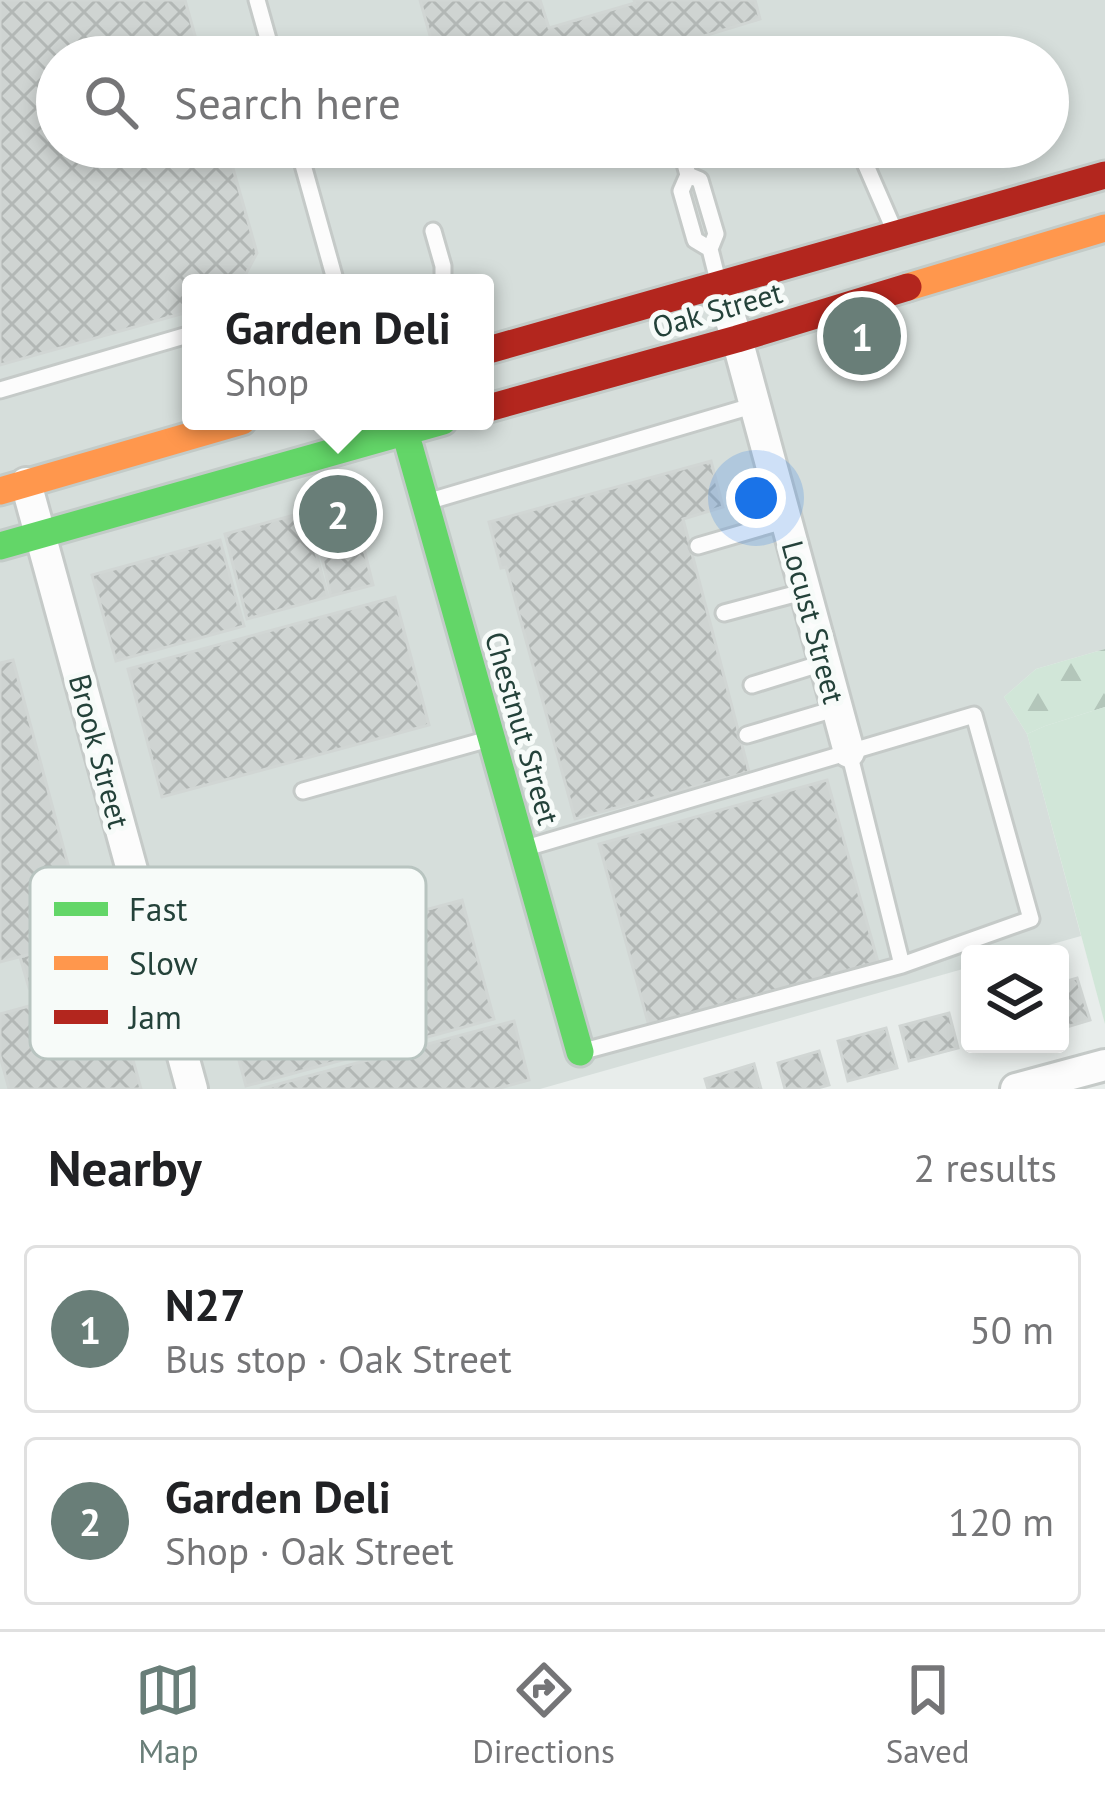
<!DOCTYPE html>
<meta charset="utf-8">
<style>
body{margin:0;font-family:"PT Sans",sans-serif;background:#f2f2f2;color:#202124}
.controls{position:absolute;right:36px;bottom:36px;display:grid;overflow:hidden;border-radius:12px;box-shadow:0 6px 18px #0003}
.controls button{width:108px;height:108px;display:grid;place-items:center;padding:0;border:0;border-bottom:3px solid #e0e0e0;background:#fff;color:#202124;font:60px sans-serif}
.you{position:absolute;left:756px;top:498px;width:42px;height:42px;margin:-30px;border:9px solid #fff;border-radius:50%;background:#1a73e8;box-shadow:0 0 0 18px #1a73e833}
.badge{display:grid;place-items:center;width:78px;height:78px;border-radius:50%;background:#697e78;color:#fff;font-size:39px;font-weight:700}
.pin{position:absolute;translate:-50% -50%;border:6px solid #fff;box-shadow:0 3px 12px #0006}
.popup{position:absolute;left:182px;top:274px;width:312px;height:156px;box-sizing:border-box;display:grid;place-content:center;border-radius:12px;background:#fff;filter:drop-shadow(0 3px 9px #0005);font-size:39px;white-space:nowrap;color:#757577}
.popup b{font-size:45px;color:#202124}
.popup::after{content:'';position:absolute;left:50%;top:100%;margin-left:-24px;border:24px solid transparent;border-top-color:#fff}
.list{margin:0;padding:0;list-style:none}
h2{display:flex;justify-content:space-between;align-items:center;height:156px;margin:0;padding:0 48px;font-size:51px}
h2 small{font-size:39px;font-weight:400;color:#757577}
.list li{display:grid;grid-template-columns:78px 1fr auto;gap:36px;align-items:center;box-sizing:border-box;height:168px;margin:0 24px 24px;padding:0 24px;border:3px solid #e0e0e0;border-radius:12px}
.list b{display:block;font-size:45px;white-space:nowrap}
.list p{margin:0;font-size:39px;white-space:nowrap;color:#757577}
.list em{font-size:39px;font-style:normal;color:#757577}
.icon{flex:none;width:66px;height:66px;fill:none;stroke:currentColor;stroke-width:2;stroke-linecap:round;stroke-linejoin:round}
.map{position:relative;flex:none;width:1105px;height:1089px;overflow:hidden}
.search{position:absolute;background:#fff;box-shadow:0 6px 18px #0003;left:36px;right:36px;top:36px;height:132px;display:flex;align-items:center;gap:30px;box-sizing:border-box;padding:0 42px;border-radius:66px;color:#757577;font-size:45px}
.sheet{height:540px;background:#fff}
nav{display:flex;justify-content:space-around;align-items:center;box-sizing:border-box;height:168px;border-top:3px solid #e0e0e0;background:#fff;font-size:33px;color:#757577}
nav a{display:grid;justify-items:center;gap:6px}
nav .on{color:#697e78}
.map>svg:first-child{display:block}
.built{fill:#d6dedb;fill-rule:evenodd}
.forest{fill:url(#forest-firs)}
.park{fill:#d1e6d8}
.building{fill:url(#building-cross-hatch);stroke:#d1d6d4;stroke-width:3}
.lines{fill:none;stroke-linecap:round;stroke-linejoin:round}
.lane-casing{stroke:#c5cac8;stroke-width:21}
.street-casing{stroke:#c5cac8;stroke-width:36}
.fast-casing{stroke:#c3cbc8;stroke-width:33}
.slow-casing{stroke:#c3cbc8;stroke-width:33}
.jam-casing{stroke:#c3cbc8;stroke-width:33}
.lane{stroke:#fcfcfc;stroke-width:15}
.street{stroke:#fcfcfc;stroke-width:30}
.fast{stroke:#63d668;stroke-width:27}
.slow{stroke:#ff974d;stroke-width:27}
.jam{stroke:#b3261e;stroke-width:27}
.labels{text-anchor:middle;dominant-baseline:central;stroke-width:10;stroke-linejoin:round;paint-order:stroke}
.street-label{font-size:30px;fill:#24423a;stroke:#f7fbf9}
.key{fill:#f7fbf9;stroke:#b8c4c0;stroke-width:3}
.key-label{font-size:33px;fill:#24423a}
</style>
<div class="map">
<svg width="1105" height="1089" viewBox="0 0 1105 1089">
<defs>
<pattern id="forest-firs" width="22" height="20" patternUnits="userSpaceOnUse" patternTransform="scale(3)"><rect width="22" height="20" fill="#d1e6d8"/><path d="M5 1l3.5 6h-7zM16 11l3.5 6h-7z" fill="#b3c6ba"/></pattern>
<pattern id="building-cross-hatch" width="8" height="8" patternUnits="userSpaceOnUse" patternTransform="scale(3)"><rect width="8" height="8" fill="#cfd4d2"/><path d="M0 0l8 8M0 8l8-8" fill="none" stroke="#b2b7b5"/></pattern>
</defs>
<rect width="100%" height="100%" fill="#e8edeb"/>
<path class="built" d="M 0,0 L 1105,0 L 1105,649 L 1036,669 L 1004,697 L 1027,734 L 1081,936 L 1017,954 L 970,954 L 970,967 L 540,1089 L 0,1089 ZM 57,57 L 1048,57 L 1048,147 L 57,147 ZM 191,283 L 485,283 L 485,421 L 191,421 Z"/>
<path class="forest" d="M 1105,649 L 1105,707 L 1045,726 L 1027,734 L 1004,697 L 1036,669 Z"/>
<path class="park" d="M 1105,707 L 1105,1024 L 1027,734 L 1045,726 Z"/>
<path class="building" d="M 0,0 L 185,0 L 201,57 L 57,57 L 57,147 L 227,147 L 257,253 L 241,283 L 191,283 L 191,311 L 0,365 Z
M 420,0 L 540,0 L 549,28 L 635,3 L 634,0 L 755,0 L 760,19 L 694,39 L 700,57 L 436,57 Z
M 711,461 L 723,507 L 683,519 L 749,772 L 575,819 L 506,567 L 501,568 L 489,522 Z
M 352,501 L 373,585 L 331,596 L 311,512 Z
M 305,512 L 328,597 L 247,619 L 225,534 Z
M 220,540 L 244,626 L 116,661 L 92,575 Z
M 395,597 L 429,725 L 162,797 L 128,669 Z
M 13,660 L 88,939 L 0,962 L 0,663 Z
M 827,780 L 878,962 L 649,1026 L 599,844 Z
M 462,900 L 494,1019 L 246,1086 L 219,987 L 360,949 L 354,929 Z
M 327,912 L 338,953 L 233,981 L 223,940 Z
M 52,948 L 55,960 L 96,948 L 101,968 L 29,988 L 20,957 Z
M 1077,978 L 1090,1020 L 1060,1029 L 1060,983 Z
M 112,983 L 141,1089 L 9,1089 L 0,1056 L 0,1014 Z
M 949,1013 L 958,1048 L 909,1061 L 900,1026 Z
M 514,1021 L 529,1080 L 496,1089 L 260,1089 Z
M 886,1028 L 897,1068 L 848,1081 L 838,1041 Z
M 819,1051 L 829,1085 L 814,1089 L 785,1089 L 778,1063 Z
M 754,1064 L 761,1089 L 708,1089 L 705,1079 Z"/>
<g class="lines">
<defs>
<path id="lane" d="M 257,0 L 273,57
M 298,147 L 336,283
M 858,147 L 895,232
M 684,160 L 688,175 L 700,180 L 716,234 L 710,249 L 718,281
M 688,175 L 681,191 L 695,240 L 710,249
M 433,231 L 443,266 L 443,283
M 0,390 L 191,334
M 430,501 L 755,405
M 698,546 L 787,520
M 724,613 L 806,591
M 752,685 L 826,662
M 747,735 L 838,708
M 849,752 L 902,965
M 303,791 L 489,739
M 526,848 L 974,715 L 1031,919 L 902,965 L 584,1051"/>
<path id="street" d="M 719,284 L 737,339 L 849,752
M 26,483 L 192,1089
M 1016,1089 L 1105,1065"/>
<path id="fast" d="M 402,421 L 580,1052
M 0,546 L 443,421"/>
<path id="slow" d="M 908,287 L 1105,228
M 0,491 L 242,421"/>
<path id="jam" d="M 485,351 L 1105,175
M 485,409 L 737,339 L 908,287"/>
</defs>
<use href="#lane" class="lane-casing"/>
<use href="#street" class="street-casing"/>
<use href="#fast" class="fast-casing"/>
<use href="#slow" class="slow-casing"/>
<use href="#jam" class="jam-casing"/>
<use href="#lane" class="lane"/>
<use href="#street" class="street"/>
<use href="#fast" class="fast"/>
<use href="#slow" class="slow"/>
<use href="#jam" class="jam"/>
</g>
<g class="labels">
<g class="street-label">
<text transform="translate(717 309) rotate(-16)">Oak Street</text>
<text transform="translate(814 622) rotate(75)">Locust Street</text>
<text transform="translate(523 728) rotate(74)">Chestnut Street</text>
<text transform="translate(100 751) rotate(75)">Brook Street</text>
</g>
</g>
<rect x="30" y="867" width="396" height="192" rx="18" class="key"/>
<rect x="54" y="902" width="54" height="14" fill="#63d668"/>
<rect x="54" y="956" width="54" height="14" fill="#ff974d"/>
<rect x="54" y="1010" width="54" height="14" fill="#b3261e"/>
<g class="key-label">
<text x="129" y="921">Fast</text>
<text x="129" y="975">Slow</text>
<text x="129" y="1029">Jam</text>
</g>
</svg>
<div class="controls">
<button><svg class="icon" aria-label="layers" viewBox="0 0 24 24"><path d="M12 4l9 5-9 5-9-5zM3 14l9 5 9-5"/></svg></button>
</div>
<div class="you"></div>
<div class="pin badge" style="left:862px;top:336px">1</div>
<div class="pin badge" style="left:338px;top:514px">2</div>
<div class="popup"><b>Garden Deli</b>Shop</div>
<div class="search"><svg class="icon" aria-label="search" viewBox="0 0 24 24"><circle cx="10" cy="10" r="6"/><path d="M15 15l6 6"/></svg>Search here</div>
</div>
<section class="sheet">
<h2>Nearby<small>2 results</small></h2>
<ul class="list">
<li><span class="badge">1</span><div><b>N27</b><p>Bus stop · Oak Street</p></div><em>50 m</em></li>
<li><span class="badge">2</span><div><b>Garden Deli</b><p>Shop · Oak Street</p></div><em>120 m</em></li>
</ul>
</section>
<nav>
<a class="on"><svg class="icon" aria-label="map" viewBox="0 0 24 24"><path d="M3 6l6-2 6 2 6-2v14l-6 2-6-2-6 2zM9 4v14M15 6v14"/></svg>Map</a>
<a><svg class="icon" aria-label="directions" viewBox="0 0 24 24"><path d="M12 3l9 9-9 9-9-9zM9 14v-3h6M13 9l2 2-2 2"/></svg>Directions</a>
<a><svg class="icon" aria-label="saved" viewBox="0 0 24 24"><path d="M7 4h10v16l-5-4-5 4z"/></svg>Saved</a>
</nav>
